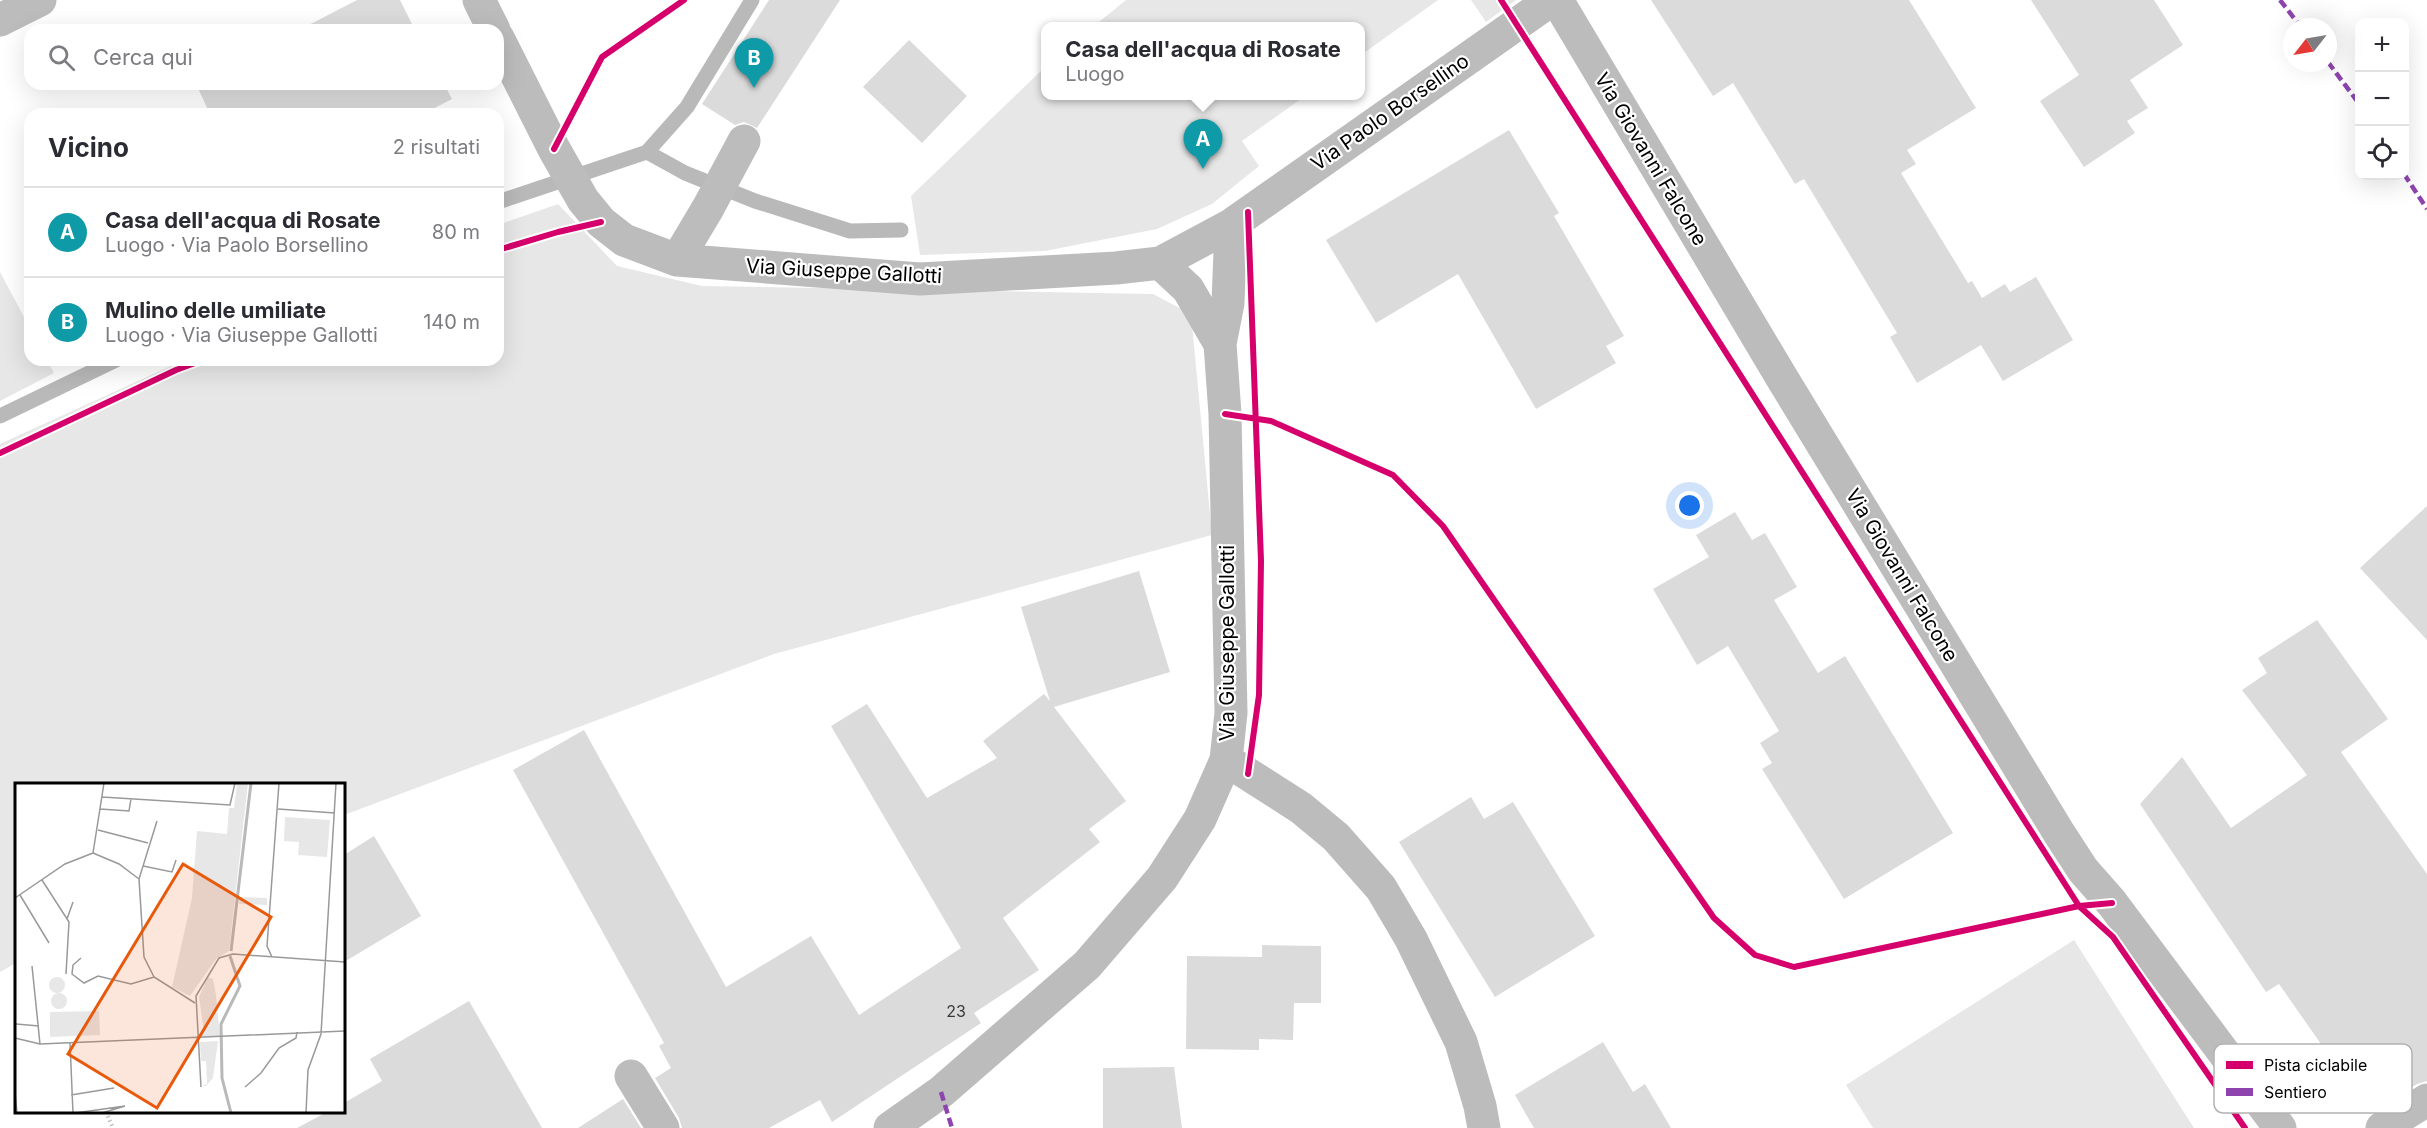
<!DOCTYPE html>
<html lang="it">
<meta charset="utf-8">
<style>
body{margin:0;font-family:Inter,sans-serif;background:#f2f2f3;color:#2b2b33}
.controls{position:absolute;right:18px;top:18px;display:grid;overflow:hidden;border-radius:12px;box-shadow:0 6px 24px #0002}
.controls button{width:54px;height:54px;display:grid;place-items:center;padding:0;border:0;border-bottom:2px solid #e1e1e2;background:#fff;color:#2b2b33;font:30px sans-serif}
.compass{position:absolute;left:2283px;top:18px;width:54px;height:54px;border-radius:50%;background:#fff;box-shadow:0 6px 24px #0002;rotate:239deg}
.you{position:absolute;left:1690px;top:506px;width:21px;height:21px;margin:-15px;border:4px solid #fff;border-radius:50%;background:#1a73e8;box-shadow:0 0 0 9px #1a73e833}
.badge{display:grid;place-items:center;width:39px;height:39px;border-radius:50%;background:#ea580c;color:#fff;font-size:20px;font-weight:700}
.pin{position:absolute;translate:-50% -50px;filter:drop-shadow(0 2px 3px #0008)}
.pin::after{content:'';position:absolute;top:32px;width:21px;height:18px;background:inherit;clip-path:polygon(0 0,100% 0,50% 100%)}
.popup{position:absolute;left:1041px;top:22px;width:324px;height:78px;box-sizing:border-box;display:grid;place-content:center;border-radius:12px;background:#fff;filter:drop-shadow(0 2px 4px #0005);font-size:20px;white-space:nowrap;color:#7c7c81}
.popup b{font-size:22px;color:#2b2b33}
.popup::after{content:'';position:absolute;left:50%;top:100%;margin-left:-12px;border:12px solid transparent;border-top-color:#fff}
.list{margin:0;padding:0;list-style:none}
h2{display:flex;justify-content:space-between;align-items:center;height:78px;margin:0;padding:0 24px;font-size:26px}
h2 small{font-size:20px;font-weight:400;color:#7c7c81}
.list li{display:grid;grid-template-columns:39px 1fr auto;gap:18px;align-items:center;box-sizing:border-box;height:90px;padding:0 24px;border-top:2px solid #e1e1e2}
.list b{display:block;font-size:22px;white-space:nowrap}
.list p{margin:0;font-size:20px;white-space:nowrap;color:#7c7c81}
.list em{font-size:20px;font-style:normal;color:#7c7c81}
.icon{flex:none;width:33px;height:33px;fill:none;stroke:currentColor;stroke-width:2;stroke-linecap:round;stroke-linejoin:round}
.map{position:relative;flex:none;width:2427px;height:1128px;overflow:hidden}
.search{position:absolute;background:#fff;box-shadow:0 6px 24px #0002;left:24px;top:24px;width:480px;height:66px;display:flex;align-items:center;gap:15px;box-sizing:border-box;padding:0 21px;border-radius:18px;color:#7c7c81;font-size:22px}
.panel{position:absolute;background:#fff;box-shadow:0 6px 24px #0002;left:24px;top:108px;width:480px;height:258px;border-radius:18px}
.map>svg:first-child{display:block}
.green{fill:#e7e7e7}
.lines{fill:none;stroke-linecap:round;stroke-linejoin:round}
.stream{stroke:#b9b9b9;stroke-width:15}
.building{fill:#dbdbdb}
.path{stroke:#c2c2c2;stroke-width:4;stroke-dasharray:1.5 3;stroke-linecap:butt}
.minor{stroke:#bcbcbc;stroke-width:33}
.quiet{stroke:#8e44ad;stroke-width:4.5;stroke-dasharray:9 4.5;stroke-linecap:butt}
.cycleway-casing{stroke:#fff;stroke-width:10}
.cycleway{stroke:#d6006c;stroke-width:6}
.labels{text-anchor:middle;dominant-baseline:central;stroke-width:4.5;stroke-linejoin:round;paint-order:stroke}
.number-label{font-size:16px;fill:#373737}
.street-label{font-size:20px;fill:#000;stroke:#fff}
.inset-river{fill:none;stroke:#b9b9b9;stroke-width:3}
.inset-road{fill:none;stroke:#999;stroke-width:1.5}
.view{fill:#e8590c;fill-opacity:0.15;stroke:#e8590c;stroke-width:3}
.inset-edge{fill:none;stroke:#000;stroke-width:3}
.key{fill:#fff;stroke:#b2b2b2;stroke-width:1.5}
.key-label{font-size:16px;fill:#000}
</style>
<div class="map">
<svg width="2427" height="1128" viewBox="0 0 2427 1128">
<rect width="100%" height="100%" fill="#fff"/>
<path class="green" d="M 1126,0 L 1438,0 L 1361,55 L 1360,27 L 1094,26 Z
M 1471,0 L 1516,0 L 1486,22 Z
M 1045,67 L 1046,96 L 1305,96 L 1242,141 L 1259,166 L 1212,204 L 1157,229 L 1045,251 L 920,255 L 911,196 Z
M 558,204 L 617,266 L 702,286 L 1153,294 L 1191,314 L 1212,535 L 774,654 L 344,815 L 344,784 L 16,784 L 16,963 L 0,972 L 0,444 L 184,360 L 498,360 L 498,225 Z
M 0,272 L 30,328 L 30,360 L 47,360 L 54,373 L 0,401 Z
M 2074,940 L 2194,1128 L 1873,1128 L 1846,1085 Z"/>
<g class="lines">
<path class="stream" d="M 647,152 L 685,173 L 755,201 L 850,231 L 901,230
M 498,202 L 647,152 L 687,107 L 752,0
M 0,416 L 116,360"/>
</g>
<path class="building" d="M 357,0 L 400,0 L 415,30 L 299,30 Z
M 769,0 L 840,0 L 757,128 L 744,122 L 735,125 L 702,104 Z
M 1651,0 L 1909,0 L 1976,108 L 1907,150 L 1916,164 L 1901,173 L 1968,283 L 1972,281 L 1982,298 L 2005,284 L 2010,292 L 2036,277 L 2073,340 L 2003,381 L 1981,345 L 1917,383 L 1890,337 L 1897,333 L 1804,179 L 1795,184 L 1733,83 L 1713,96 Z
M 2031,0 L 2154,0 L 2183,45 L 2130,80 L 2148,108 L 2127,121 L 2135,133 L 2084,167 L 2040,101 L 2079,75 Z
M 909,40 L 967,96 L 922,143 L 863,87 Z
M 196,84 L 444,84 L 452,99 L 423,114 L 210,114 Z
M 1509,130 L 1559,213 L 1554,216 L 1624,336 L 1606,346 L 1616,363 L 1536,409 L 1458,274 L 1376,323 L 1326,240 Z
M 2427,506 L 2427,640 L 2360,568 Z
M 1735,512 L 1752,540 L 1765,533 L 1797,587 L 1774,600 L 1818,673 L 1845,656 L 1953,833 L 1844,899 L 1762,769 L 1772,763 L 1760,743 L 1779,731 L 1728,646 L 1697,665 L 1653,589 L 1709,557 L 1696,535 Z
M 1139,571 L 1170,672 L 1054,707 L 1126,801 L 1089,829 L 1100,842 L 1003,918 L 1039,970 L 974,1013 L 981,1023 L 832,1122 L 820,1100 L 769,1128 L 682,1128 L 679,1118 L 655,1078 L 671,1068 L 659,1046 L 664,1043 L 513,770 L 584,730 L 726,987 L 811,936 L 859,1015 L 961,948 L 831,726 L 867,704 L 927,798 L 997,758 L 983,741 L 1044,694 L 1050,701 L 1021,607 Z
M 2317,620 L 2388,719 L 2341,752 L 2427,874 L 2427,1081 L 2417,1084 L 2370,1114 L 2279,984 L 2266,992 L 2140,804 L 2182,757 L 2231,828 L 2307,775 L 2242,690 L 2267,673 L 2258,658 Z
M 1471,797 L 1484,819 L 1513,802 L 1595,936 L 1495,997 L 1399,842 Z
M 374,836 L 421,916 L 344,962 L 344,855 Z
M 1262,945 L 1321,946 L 1321,1003 L 1294,1003 L 1293,1040 L 1259,1039 L 1259,1050 L 1186,1049 L 1187,956 L 1262,957 Z
M 469,1001 L 542,1128 L 297,1128 L 327,1112 L 344,1112 L 344,1103 L 382,1081 L 370,1059 Z
M 1603,1042 L 1633,1092 L 1645,1084 L 1671,1128 L 1534,1128 L 1515,1095 Z
M 1174,1067 L 1182,1128 L 1103,1128 L 1103,1068 Z
M 623,1099 L 641,1128 L 578,1128 Z"/>
<g class="lines">
<path class="path" d="M 106,1112 L 113,1128"/>
<path class="minor" d="M 479,0 L 494,30
M 1557,0 L 1782,378 L 2059,833 L 2083,870 L 2112,903 L 2280,1128
M 0,20 L 40,0
M 498,38 L 554,149 L 583,200 L 601,222 L 624,240 L 677,260 L 920,279 L 1116,268 L 1160,263 L 1231,225 L 1551,0
M 677,260 L 708,208 L 744,141
M 1160,263 L 1188,289 L 1220,344
M 1226,760 L 1301,808 L 1336,837 L 1381,888 L 1411,939 L 1461,1042 L 1480,1106 L 1484,1128
M 631,1076 L 663,1128
M 890,1128 L 941,1092 L 1087,965 L 1162,878 L 1200,819 L 1226,760 L 1231,713 L 1225,414 L 1220,344 L 1228,303 L 1231,225
M 2382,1128 L 2427,1100"/>
<path class="quiet" d="M 2280,0 L 2301,27
M 2328,62 L 2360,105
M 2404,174 L 2427,209
M 941,1092 L 952,1128"/>
<defs>
<path id="cycleway" d="M 1501,0 L 2079,906 L 2113,937 L 2245,1128
M 554,149 L 602,57 L 684,0
M 498,250 L 558,232 L 601,222
M 1225,414 L 1271,421 L 1393,475 L 1443,526 L 1714,918 L 1755,955 L 1794,967 L 2079,906 L 2112,903
M 0,453 L 176,370 L 203,360
M 1248,774 L 1259,695 L 1261,561 L 1248,212"/>
</defs>
<use href="#cycleway" class="cycleway-casing"/>
<use href="#cycleway" class="cycleway"/>
</g>
<g class="labels">
<g class="number-label">
<text x="956" y="1011">23</text>
</g>
<g class="street-label">
<text transform="translate(1390 112) rotate(-35)">Via Paolo Borsellino</text>
<text transform="translate(1651 159) rotate(59)">Via Giovanni Falcone</text>
<text transform="translate(844 271) rotate(3)">Via Giuseppe Gallotti</text>
<text transform="translate(1902 575) rotate(59)">Via Giovanni Falcone</text>
<text transform="translate(1227 643) rotate(-90)">Via Giuseppe Gallotti</text>
</g>
</g>
<g transform="translate(15 783)">
<rect width="330" height="330" fill="#fff"/>
<path d="M 222,0 L 233,0 L 214,168 L 201,176 L 175,213 L 157,204 L 177,115 L 182,48 L 212,51 L 214,25 L 219,25 ZM 270,34 L 315,37 L 312,74 L 283,72 L 284,59 L 269,58 ZM 225,114 L 252,115 L 252,122 L 224,121 ZM34 202a8 8 0 1 1 16 0a8 8 0 1 1-16 0ZM 193,194 L 198,196 L 201,212 L 205,254 L 185,254 L 189,249 L 184,214 ZM36 218a8 8 0 1 1 16 0a8 8 0 1 1-16 0ZM 84,228 L 85,252 L 35,254 L 35,229 ZM 203,258 L 198,295 L 191,303 L 187,303 L 192,301 L 191,278 L 186,278 L 185,259 Z" fill="#e7e7e7"/>
<path class="inset-river" d="M 216,168 L 236,0M 215,173 L 225,203 L 206,241 L 207,295 L 216,330"/>
<path class="inset-road" d="M 87,14 L 215,22 L 220,0M 85,26 L 114,28 L 116,16M 263,26 L 320,30M 142,38 L 124,96 L 129,174 L 139,194 L 180,220M 83,47 L 133,60M 78,70 L 89,0M 78,70 L 104,81 L 124,96M 128,83 L 157,89 L 161,77M 27,97 L 54,139 L 51,191M 5,112 L 34,160M 0,115 L 50,81 L 78,70M 52,136 L 58,119M 257,174 L 252,163 L 264,0M 66,175 L 58,182 L 57,191 L 69,200 L 83,193 L 116,201 L 139,194M 17,183 L 25,261M 1,241 L 24,243M 0,255 L 25,261 L 330,248M 55,260 L 58,330M 186,304 L 181,213 L 204,175 L 218,171 L 330,179M 230,304 L 246,290 L 264,265 L 281,255 L 282,249M 0,310 L 2,330M 56,312 L 99,305M 60,330 L 110,323 L 87,330M 291,330 L 293,287 L 306,251 L 321,0"/>
<path class="view" d="M 168,81 L 256,134 L 142,325 L 53,271 Z"/>
<rect width="330" height="330" class="inset-edge"/>
</g>
<rect x="2214" y="1044" width="198" height="69" rx="9" class="key"/>
<rect x="2226" y="1061" width="27" height="8" fill="#d6006c"/>
<rect x="2226" y="1088" width="27" height="8" fill="#8e44ad"/>
<g class="key-label">
<text x="2264" y="1071">Pista ciclabile</text>
<text x="2264" y="1098">Sentiero</text>
</g>
</svg>
<div class="controls">
<button>+</button>
<button>−</button>
<button><svg class="icon" aria-label="locate" viewBox="0 0 24 24"><circle cx="12" cy="12" r="6"/><path d="M12 2v4M12 18v4M2 12h4M18 12h4"/></svg></button>
</div>
<svg class="compass" viewBox="-18 -18 36 36"><path d="M0-13l5 13h-10z" fill="#e53935"/><path d="M0 13l5-13h-10z" fill="#7c7c81"/></svg>
<div class="you"></div>
<div class="pin badge" style="left:1203px;top:169px;background:#0f9aa8">A</div>
<div class="popup"><b>Casa dell'acqua di Rosate</b>Luogo</div>
<div class="pin badge" style="left:754px;top:88px;background:#0f9aa8">B</div>
<div class="search"><svg class="icon" aria-label="search" viewBox="0 0 24 24"><circle cx="10" cy="10" r="6"/><path d="M15 15l6 6"/></svg>Cerca qui</div>
<section class="panel">
<h2>Vicino<small>2 risultati</small></h2>
<ul class="list">
<li><span class="badge" style="background:#0f9aa8">A</span><div><b>Casa dell'acqua di Rosate</b><p>Luogo · Via Paolo Borsellino</p></div><em>80 m</em></li>
<li><span class="badge" style="background:#0f9aa8">B</span><div><b>Mulino delle umiliate</b><p>Luogo · Via Giuseppe Gallotti</p></div><em>140 m</em></li>
</ul>
</section>
</div>
